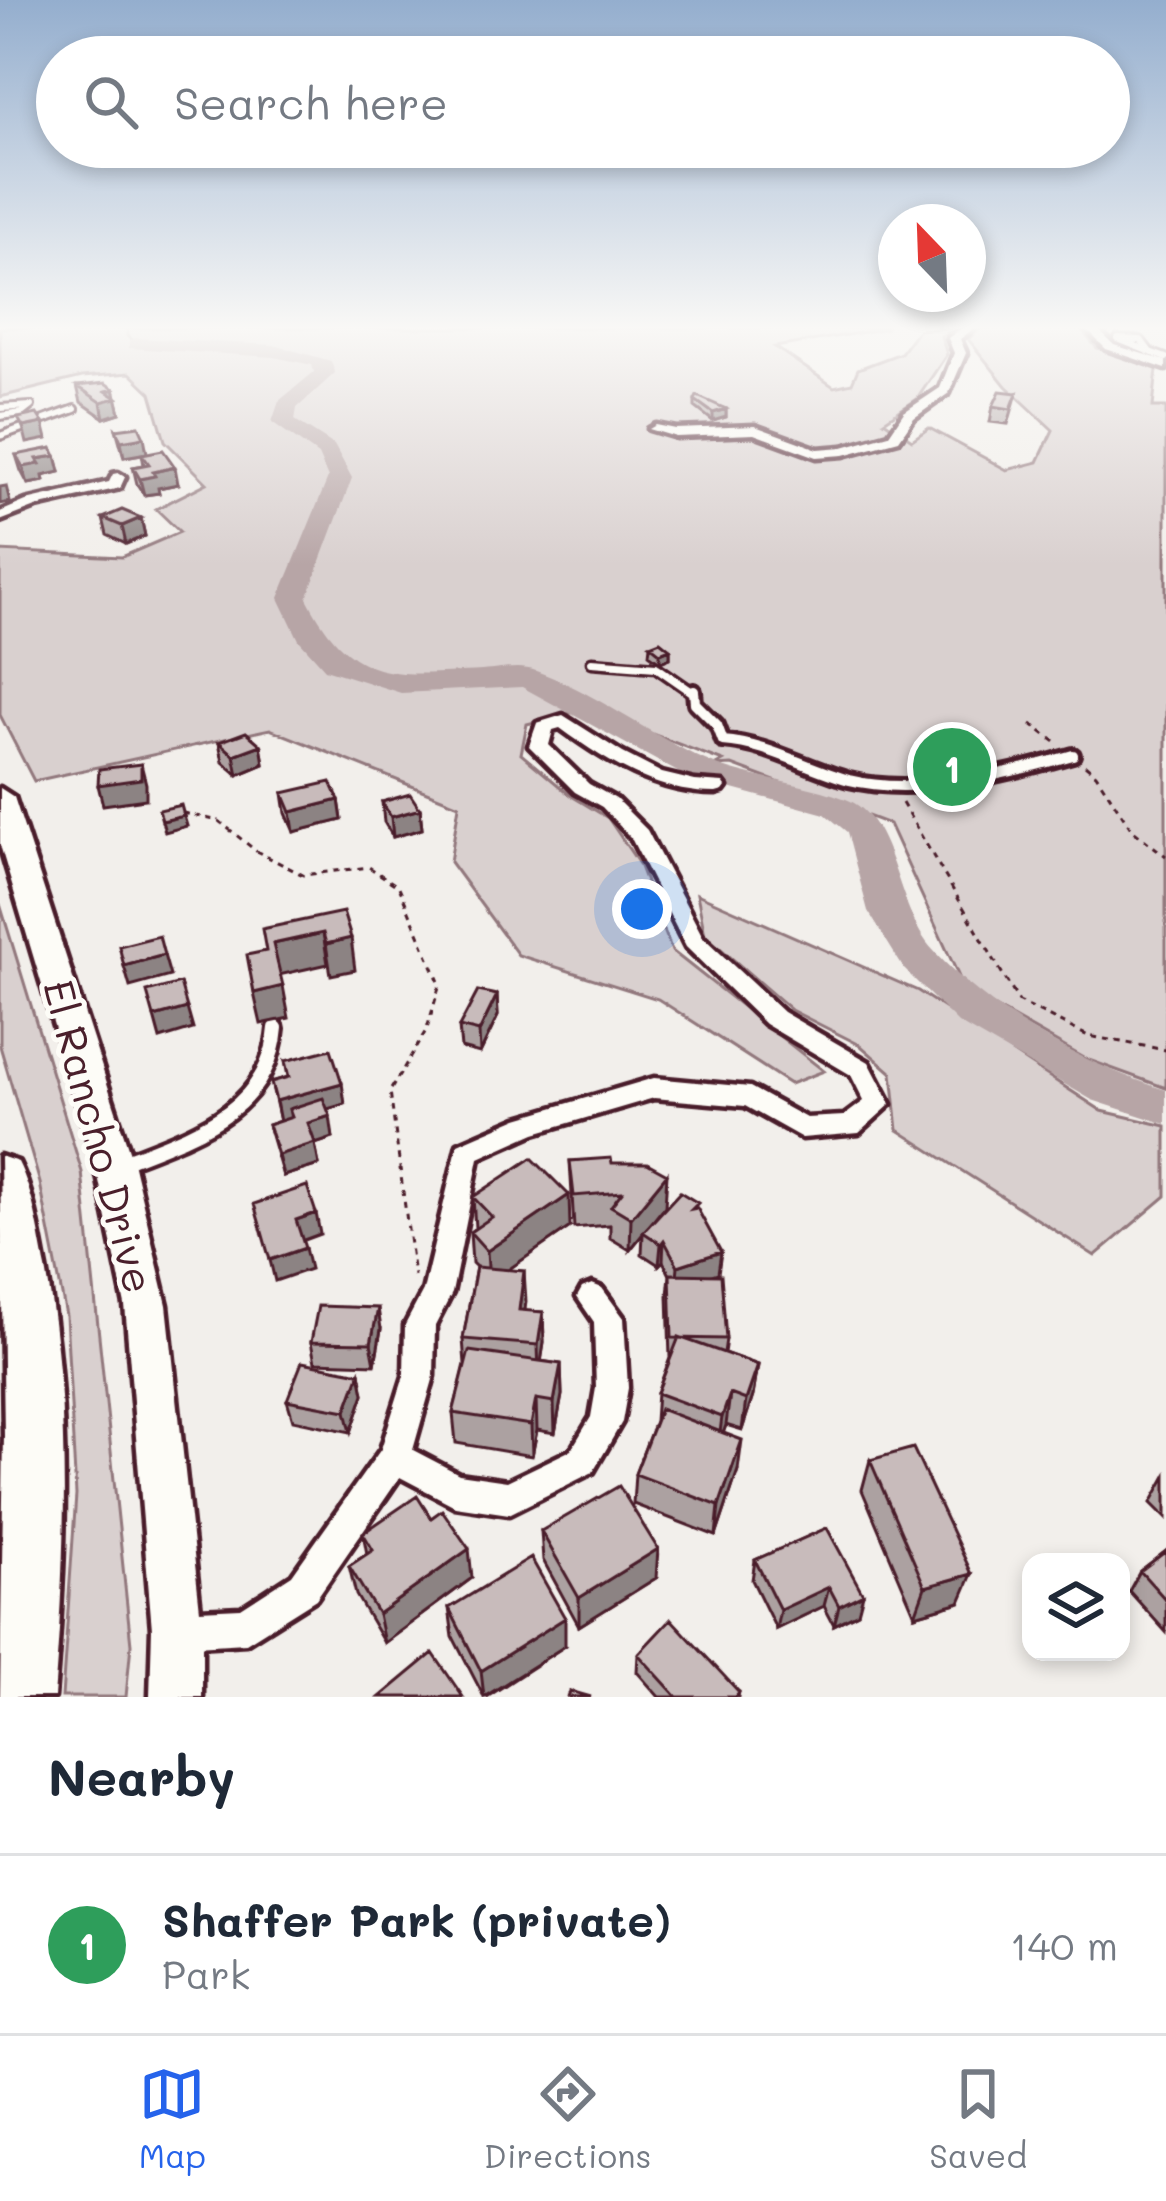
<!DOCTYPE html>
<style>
body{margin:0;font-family:Mali,sans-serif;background:#f6f6f7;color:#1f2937}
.controls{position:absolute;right:36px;bottom:36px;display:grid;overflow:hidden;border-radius:24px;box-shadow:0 6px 18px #0003}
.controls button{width:108px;height:108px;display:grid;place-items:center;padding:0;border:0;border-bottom:3px solid #e0e1e3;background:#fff;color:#1f2937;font:60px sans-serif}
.compass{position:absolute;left:878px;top:204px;width:108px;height:108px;border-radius:50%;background:#fff;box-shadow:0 6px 18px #0003;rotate:337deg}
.you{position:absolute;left:642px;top:909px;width:42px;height:42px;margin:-30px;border:9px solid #fff;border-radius:50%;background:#1a73e8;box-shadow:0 0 0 18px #1a73e833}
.badge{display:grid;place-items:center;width:78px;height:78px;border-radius:50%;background:#2563eb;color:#fff;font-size:39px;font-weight:700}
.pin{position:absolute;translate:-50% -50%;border:6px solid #fff;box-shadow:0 3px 12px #0006}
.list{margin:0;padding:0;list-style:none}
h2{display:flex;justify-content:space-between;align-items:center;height:156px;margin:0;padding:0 48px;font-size:51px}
h2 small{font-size:39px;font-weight:400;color:#747a83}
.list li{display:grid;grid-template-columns:78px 1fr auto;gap:36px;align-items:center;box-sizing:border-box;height:180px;padding:0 48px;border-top:3px solid #e0e1e3}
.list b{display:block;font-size:45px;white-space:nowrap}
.list p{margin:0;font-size:39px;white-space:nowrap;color:#747a83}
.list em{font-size:39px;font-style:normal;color:#747a83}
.icon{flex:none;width:66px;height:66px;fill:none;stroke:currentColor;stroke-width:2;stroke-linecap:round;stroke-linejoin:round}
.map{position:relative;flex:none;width:1166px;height:1697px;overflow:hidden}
.search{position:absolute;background:#fff;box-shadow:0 6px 18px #0003;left:36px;right:36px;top:36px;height:132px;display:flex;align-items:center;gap:30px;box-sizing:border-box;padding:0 42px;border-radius:66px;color:#747a83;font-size:45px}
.sheet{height:336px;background:#fff}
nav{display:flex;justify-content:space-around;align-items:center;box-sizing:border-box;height:168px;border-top:3px solid #e0e1e3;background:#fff;font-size:33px;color:#747a83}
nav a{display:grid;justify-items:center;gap:6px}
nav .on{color:#2563eb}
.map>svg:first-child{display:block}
.green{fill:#d9d0cf;stroke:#92787d;stroke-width:3}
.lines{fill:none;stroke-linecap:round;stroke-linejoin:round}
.stream{stroke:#8b6f75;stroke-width:3}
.river{fill:#b7a5a6;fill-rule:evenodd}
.lane-far3-casing{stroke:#4a1f2b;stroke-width:12}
.lane-far2-casing{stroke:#4a1f2b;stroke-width:15}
.lane-far1-casing{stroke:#4a1f2b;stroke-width:20}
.lane-casing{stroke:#4a1f2b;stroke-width:22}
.street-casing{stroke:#4a1f2b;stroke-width:9}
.secondary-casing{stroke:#4a1f2b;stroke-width:9}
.highway-casing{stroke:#4a1f2b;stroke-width:9}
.path{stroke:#4a1f2b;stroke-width:3;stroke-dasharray:6 6;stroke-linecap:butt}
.lane-far3{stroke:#fdfcf7;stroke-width:6}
.lane-far2{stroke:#fdfcf7;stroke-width:8}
.lane-far1{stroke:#fdfcf7;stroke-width:10}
.lane{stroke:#fdfcf7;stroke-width:14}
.street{fill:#fdfcf7;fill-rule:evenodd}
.secondary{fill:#fdfcf7;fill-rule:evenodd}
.highway{fill:#fdfcf7;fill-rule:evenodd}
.wall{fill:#aca1a1;stroke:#4a1f2b;stroke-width:3}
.shaded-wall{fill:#8c8383;stroke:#4a1f2b;stroke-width:3}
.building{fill:#c8bbbb;stroke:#4a1f2b;stroke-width:3}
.labels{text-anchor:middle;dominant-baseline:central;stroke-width:10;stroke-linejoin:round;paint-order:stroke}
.near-street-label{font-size:42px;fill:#4a1f2b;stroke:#fdfcf7}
</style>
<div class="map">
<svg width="1166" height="1697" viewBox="0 0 1166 1697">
<rect width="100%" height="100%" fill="#f2efeb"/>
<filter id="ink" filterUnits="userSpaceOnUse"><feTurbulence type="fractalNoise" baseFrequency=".00833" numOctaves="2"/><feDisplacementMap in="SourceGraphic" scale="24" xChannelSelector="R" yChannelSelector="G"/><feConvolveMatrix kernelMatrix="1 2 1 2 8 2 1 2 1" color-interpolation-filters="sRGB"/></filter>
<g filter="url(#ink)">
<path class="green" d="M 0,328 L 888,328 L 775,347 L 834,387 L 852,383 L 858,369 L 901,353 L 918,330 L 954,328 L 941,336 L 947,354 L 917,399 L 884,421 L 912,440 L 929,428 L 1007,470 L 1038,462 L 1053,430 L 1006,386 L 968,339 L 981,328 L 1079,328 L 1097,348 L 1157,369 L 1153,407 L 1166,407 L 1166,1088 L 1086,1059 L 965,990 L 889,824 L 732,765 L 714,766 L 723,761 L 587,709 L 527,724 L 521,754 L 570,795 L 608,818 L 639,864 L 672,951 L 824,1071 L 790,1084 L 658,999 L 518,955 L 450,862 L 459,805 L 270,729 L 34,781 L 0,715 L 0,551 L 122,557 L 180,532 L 156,509 L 207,483 L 165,441 L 151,393 L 130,373 L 82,377 L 0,397 Z
M 697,894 L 918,991 L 1102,1111 L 1166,1126 L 1166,1196 L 1095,1256 L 898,1130 L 892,1073 L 860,1045 L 791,1010 L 705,935 Z
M 0,904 L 82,1172 L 131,1644 L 126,1697 L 62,1697 L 76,1495 L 66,1316 L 40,1183 L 0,1046 Z"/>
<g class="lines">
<path class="stream" d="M 127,328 L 127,336 L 136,344"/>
<path class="river" d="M 136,338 L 274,345 L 331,361 L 335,373 L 297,408 L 295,420 L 334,445 L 352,478 L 307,598 C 352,685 393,675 482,671 C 498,670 520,665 536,671 C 595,692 648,734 705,760 C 749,780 801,781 846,799 C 897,819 893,907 934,951 C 993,1016 1084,1064 1166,1090 L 1166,1124 L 1092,1100 L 958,1023 L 904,969 L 868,911 L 847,832 L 825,814 L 685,776 L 522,687 L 401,693 L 325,669 L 299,640 L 279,598 L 328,478 L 318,455 L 272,422 L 279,401 L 314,372 L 312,365 L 274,357 L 129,348 L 129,340 Z"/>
<defs>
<path id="lane-far3" d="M 1118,339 L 1141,340 L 1150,352 Z
M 1150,352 L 1166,358
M 0,408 L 31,406 L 22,413 L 0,416
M 0,436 L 75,409"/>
<path id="lane-far2" d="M 592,662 L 656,667 L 695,694"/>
<path id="lane-far1" d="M 694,691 L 695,703 L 717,725 L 723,741 C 768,744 806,768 849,780 C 918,797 1007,774 1073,755"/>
<path id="lane" d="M 123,1162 C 192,1135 269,1112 276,1028"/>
<path id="street" d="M 962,328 L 975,328 L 960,339 L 966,353 L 949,393 L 914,418 L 899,440 L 844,455 L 817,457 L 754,434 L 676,437 L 649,429 L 656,425 L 676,429 L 755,426 L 818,449 L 843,447 L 889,434 L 904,412 L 940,388 L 954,353 L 948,338 Z
M 1085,328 L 1096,328 L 1114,345 L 1166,361 L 1166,369 L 1106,349 Z
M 118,473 L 125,477 L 120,488 L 36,507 L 0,521 L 0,512 L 26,501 L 109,482 L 113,474 Z
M 563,715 L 623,753 L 662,773 L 695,781 L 723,783 L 726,787 L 723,791 L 716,793 C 656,793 608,763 560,728 L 553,730 L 549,745 L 589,784 L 616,799 L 647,830 L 703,937 L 783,1012 L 869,1062 L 891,1104 L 859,1133 L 802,1138 L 745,1106 L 654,1098 L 535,1133 L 479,1158 L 452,1293 L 435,1326 L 434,1376 L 413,1450 L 459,1474 L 507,1481 L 571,1450 L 591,1417 L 596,1388 L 594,1322 L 577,1297 L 582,1288 L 592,1284 L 602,1288 L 624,1318 L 628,1388 L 622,1422 L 593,1472 L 509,1514 L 455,1506 L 400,1477 L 316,1599 L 246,1643 L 178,1647 L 165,1642 L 160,1629 L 165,1616 L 178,1611 L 241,1608 L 292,1575 L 381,1449 L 404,1376 L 405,1325 L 423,1291 L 458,1144 L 518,1118 L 654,1078 L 750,1087 L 806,1118 L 844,1116 L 864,1101 L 851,1075 L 765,1024 L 686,947 L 631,838 L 602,807 L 575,792 L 529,746 L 537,723 Z"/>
<path id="secondary" d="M 0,788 L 14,797 L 134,1166 L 167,1305 L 202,1629 L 202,1697 L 150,1697 L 152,1629 L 125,1305 L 96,1166 L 0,845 Z"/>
<path id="highway" d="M 0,1156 L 18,1162 C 34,1194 39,1233 46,1268 C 71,1411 66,1554 54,1697 L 0,1697 L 4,1435 Z"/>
</defs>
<use href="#lane-far3" class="lane-far3-casing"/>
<use href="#lane-far2" class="lane-far2-casing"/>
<use href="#lane-far1" class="lane-far1-casing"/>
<use href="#lane" class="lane-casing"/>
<use href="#street" class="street-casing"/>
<use href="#secondary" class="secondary-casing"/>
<use href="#highway" class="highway-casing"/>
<path class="path" d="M 1031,724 L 1058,744
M 1085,765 L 1096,774 L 1132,830 L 1166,856
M 902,803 L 1019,1002 L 1088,1036 L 1166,1050
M 183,813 L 219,821 L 256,851 L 303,875 L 369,867 L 399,887 L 440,984 L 427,1029 L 390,1091 L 414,1276"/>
<use href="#lane-far3" class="lane-far3"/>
<use href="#lane-far2" class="lane-far2"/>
<use href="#lane-far1" class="lane-far1"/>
<use href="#lane" class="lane"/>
<use href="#street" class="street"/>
<use href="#secondary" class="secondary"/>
<use href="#highway" class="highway"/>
</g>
<path class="wall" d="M 77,386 L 114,389 L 120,413 L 104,418 L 81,402 Z
M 1017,393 L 1008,424 L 990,422 L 993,406 Z
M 695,400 L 726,409 L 726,417 L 713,421 L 695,407 Z
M 116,429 L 147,453 L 178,484 L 158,488 L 159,493 L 144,495 L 137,484 L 133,467 L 144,465 L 142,454 L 124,457 Z
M 16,455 L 56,456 L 60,472 L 43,476 L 44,481 L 28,484 L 21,471 Z
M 103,518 L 141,518 L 145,536 L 126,544 L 107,535 Z
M 650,645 L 670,649 L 670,658 L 660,662 L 649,654 Z
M 219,742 L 261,745 L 264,764 L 238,775 L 223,762 Z
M 283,793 L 339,800 L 342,820 L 294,832 L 286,813 Z
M 382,802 L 420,809 L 422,829 L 393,837 L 384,822 Z
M 497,995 L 498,1016 L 480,1053 L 461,1048 L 459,1027 Z
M 285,1061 L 345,1104 L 327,1109 L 333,1138 L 315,1144 L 319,1165 L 283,1176 L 268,1125 L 280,1121 L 271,1082 L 288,1077 Z
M 570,1161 L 612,1163 L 665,1206 L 654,1221 L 697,1209 L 718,1273 L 713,1275 L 726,1339 L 724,1353 L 758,1365 L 753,1396 L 742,1430 L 726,1425 L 723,1433 L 738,1470 L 716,1536 L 633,1504 L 635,1474 L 655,1421 L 657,1393 L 670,1358 L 668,1295 L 670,1275 L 663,1261 L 659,1265 L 642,1254 L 643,1234 L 630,1250 L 610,1238 L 610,1225 L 574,1228 Z
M 473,1197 L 570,1227 L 508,1269 L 524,1271 L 525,1311 L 543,1312 L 544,1343 L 541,1361 L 561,1364 L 562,1395 L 555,1433 L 537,1430 L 532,1456 L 456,1443 L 453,1413 L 465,1364 L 463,1339 L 476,1267 L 472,1263 L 470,1232 L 475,1228 Z
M 381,1329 L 375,1364 L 315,1362 L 311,1342 Z
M 360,1373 L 364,1394 L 351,1432 L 293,1420 L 287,1400 Z
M 870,1460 L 960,1602 L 915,1615 L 862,1490 Z
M 1166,1476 L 1166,1518 L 1151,1503 Z
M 431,1518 L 472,1578 L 384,1643 L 356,1595 L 349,1566 L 367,1554 L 363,1533 Z
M 827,1528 L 858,1613 L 834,1625 L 824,1606 L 776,1629 L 752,1580 L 755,1560 Z
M 541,1531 L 656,1578 L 579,1626 L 543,1560 Z
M 1166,1551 L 1166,1632 L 1129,1591 L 1140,1571 Z
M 449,1608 L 565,1646 L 487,1697 L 484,1697 L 453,1637 Z
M 638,1654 L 739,1692 L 738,1697 L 659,1697 L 637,1672 Z"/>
<path class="shaded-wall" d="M 114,389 L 120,413 L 104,418 L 101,402 L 106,391 Z
M 726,409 L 726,417 L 713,421 L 713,413 Z
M 43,423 L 47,439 L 27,443 L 23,427 Z
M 144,437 L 147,453 L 124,457 L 121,441 Z
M 56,456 L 60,472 L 43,476 L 44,481 L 28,484 L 23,467 L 37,459 Z
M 175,467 L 178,484 L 158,488 L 159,493 L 144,495 L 140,479 L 153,472 Z
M 6,486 L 10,502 L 0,504 L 0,487 Z
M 141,518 L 145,536 L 126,544 L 122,526 Z
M 670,649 L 670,658 L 660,662 L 660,653 Z
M 261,745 L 264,764 L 238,775 L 234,755 Z
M 141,764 L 146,784 L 146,799 L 103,805 L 98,785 Z
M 339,800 L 342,820 L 294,832 L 291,812 Z
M 420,809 L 422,829 L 393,837 L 391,817 Z
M 184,816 L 187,826 L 165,832 L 162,821 Z
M 323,933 L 328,964 L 279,975 L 273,944 Z
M 351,938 L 355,970 L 331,975 L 326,944 Z
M 164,955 L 170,976 L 130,987 L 124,966 Z
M 283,986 L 289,1018 L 261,1024 L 254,993 Z
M 497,995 L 498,1016 L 480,1053 L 479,1032 Z
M 187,1008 L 193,1029 L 160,1039 L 154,1017 Z
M 342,1083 L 345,1104 L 292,1119 L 289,1109 L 291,1119 L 280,1122 L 276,1101 Z
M 330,1116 L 333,1138 L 315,1144 L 319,1165 L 283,1176 L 278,1155 L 308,1123 Z
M 667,1174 L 665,1206 L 630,1250 L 631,1218 Z
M 569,1195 L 570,1227 L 489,1283 L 487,1251 Z
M 316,1213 L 320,1234 L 301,1241 L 296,1220 Z
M 664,1240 L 663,1261 L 659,1265 L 661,1244 Z
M 305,1248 L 310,1269 L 275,1281 L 270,1260 Z
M 721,1252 L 718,1273 L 676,1287 L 678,1266 Z
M 524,1271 L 526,1302 L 520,1342 L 519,1310 Z
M 378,1308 L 381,1329 L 375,1364 L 371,1343 Z
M 543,1312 L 544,1343 L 539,1376 L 538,1345 Z
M 561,1364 L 562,1395 L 555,1433 L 554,1402 Z
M 758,1365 L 753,1396 L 742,1430 L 746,1400 Z
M 360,1373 L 364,1394 L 351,1432 L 346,1411 Z
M 730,1394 L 726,1425 L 718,1448 L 722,1417 Z
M 536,1399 L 537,1430 L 532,1456 L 531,1425 Z
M 742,1440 L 738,1470 L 716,1536 L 719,1506 Z
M 469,1549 L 472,1578 L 384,1643 L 378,1614 Z
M 658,1549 L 656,1578 L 579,1626 L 579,1598 Z
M 972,1574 L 960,1602 L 915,1615 L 925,1587 Z
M 829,1587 L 824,1606 L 776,1629 L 780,1610 Z
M 863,1594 L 858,1613 L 834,1625 L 839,1606 Z
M 565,1618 L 565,1646 L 484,1697 L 481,1671 Z"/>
<path class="building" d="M 105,383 L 114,389 L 106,391 L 117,398 L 101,402 L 77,386 Z
M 1000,391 L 1017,393 L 1011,409 L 993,406 Z
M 697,396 L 726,409 L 713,413 L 695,400 Z
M 37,414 L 43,423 L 23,427 L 18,418 Z
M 139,426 L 144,437 L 121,441 L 116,429 Z
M 52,448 L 56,456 L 37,459 L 40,464 L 23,467 L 16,455 Z
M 163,450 L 175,467 L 153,472 L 155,476 L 140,479 L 133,467 L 149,464 L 142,454 Z
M 122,510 L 141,518 L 122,526 L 103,518 Z
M 660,641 L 670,649 L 660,653 L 650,645 Z
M 246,732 L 261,745 L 234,755 L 219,742 Z
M 141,764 L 141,779 L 98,785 L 99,769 Z
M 331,782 L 339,800 L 291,812 L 283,793 Z
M 410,794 L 420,809 L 391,817 L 382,802 Z
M 181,805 L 184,816 L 162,821 L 159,810 Z
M 343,912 L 351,938 L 326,944 L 323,933 L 273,944 L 283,986 L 254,993 L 247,955 L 266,951 L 262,929 Z
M 159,936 L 164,955 L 124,966 L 119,946 Z
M 180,983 L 187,1008 L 154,1017 L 147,992 Z
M 478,991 L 497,995 L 479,1032 L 459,1027 Z
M 331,1049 L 342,1083 L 276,1101 L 271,1082 L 289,1077 L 285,1061 Z
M 323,1098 L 330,1116 L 308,1123 L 315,1143 L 278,1155 L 268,1125 L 292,1117 L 289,1109 Z
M 532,1158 L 569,1195 L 487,1251 L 470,1232 L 492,1217 L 473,1197 Z
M 611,1158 L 612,1163 L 647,1163 L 667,1174 L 631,1218 L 611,1206 L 622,1192 L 574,1196 L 570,1161 Z
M 307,1186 L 316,1213 L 296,1220 L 305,1248 L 270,1260 L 254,1204 Z
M 680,1192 L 698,1203 L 692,1209 L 697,1208 L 721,1252 L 678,1266 L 664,1240 L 661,1244 L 643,1232 Z
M 476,1267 L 524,1271 L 519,1310 L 543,1312 L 538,1345 L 463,1339 Z
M 670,1274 L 721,1275 L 726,1339 L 672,1338 Z
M 318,1306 L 378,1308 L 371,1343 L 311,1342 Z
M 679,1337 L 758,1365 L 746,1400 L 730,1394 L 722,1417 L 657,1393 Z
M 469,1351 L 561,1364 L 554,1402 L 536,1399 L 531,1425 L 453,1413 Z
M 302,1362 L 360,1373 L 346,1411 L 287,1400 Z
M 660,1409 L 742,1440 L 719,1506 L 635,1474 Z
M 913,1448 L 972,1574 L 925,1587 L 870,1460 Z
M 619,1486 L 658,1549 L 579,1598 L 541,1531 Z
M 417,1496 L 431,1518 L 442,1510 L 469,1549 L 378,1614 L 349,1566 L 373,1550 L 363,1533 Z
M 827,1528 L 863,1594 L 839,1606 L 829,1587 L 780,1610 L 755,1560 Z
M 1166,1551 L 1166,1600 L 1140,1571 Z
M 531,1558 L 565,1618 L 481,1671 L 449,1608 Z
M 671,1619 L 739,1692 L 735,1697 L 677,1697 L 638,1654 Z
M 433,1653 L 463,1697 L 380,1697 Z
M 570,1691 L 591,1697 L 568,1697 Z"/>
</g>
<linearGradient id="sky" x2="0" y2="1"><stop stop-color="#94aece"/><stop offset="0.58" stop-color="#f9f8f6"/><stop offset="1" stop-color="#f9f8f6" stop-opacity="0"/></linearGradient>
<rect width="1166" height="565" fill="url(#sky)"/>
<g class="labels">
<g class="near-street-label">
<text transform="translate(100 1136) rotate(75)">El Rancho Drive</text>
</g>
</g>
</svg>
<div class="controls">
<button><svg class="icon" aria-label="layers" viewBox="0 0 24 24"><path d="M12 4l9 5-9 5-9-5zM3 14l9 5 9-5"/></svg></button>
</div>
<svg class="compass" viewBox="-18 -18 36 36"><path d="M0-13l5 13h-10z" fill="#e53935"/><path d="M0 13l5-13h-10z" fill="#747a83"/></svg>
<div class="you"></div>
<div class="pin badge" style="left:952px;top:767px;background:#2e9e5b">1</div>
<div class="search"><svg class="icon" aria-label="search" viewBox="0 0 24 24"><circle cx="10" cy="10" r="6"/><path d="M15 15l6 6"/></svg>Search here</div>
</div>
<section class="sheet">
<h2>Nearby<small></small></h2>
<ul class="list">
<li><span class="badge" style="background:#2e9e5b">1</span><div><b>Shaffer Park (private)</b><p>Park</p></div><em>140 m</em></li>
</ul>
</section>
<nav>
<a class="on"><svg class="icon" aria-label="map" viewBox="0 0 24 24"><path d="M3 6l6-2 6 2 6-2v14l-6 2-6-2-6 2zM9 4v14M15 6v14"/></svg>Map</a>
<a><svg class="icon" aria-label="directions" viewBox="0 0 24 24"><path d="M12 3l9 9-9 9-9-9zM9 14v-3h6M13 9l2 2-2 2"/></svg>Directions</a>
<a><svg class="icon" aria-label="saved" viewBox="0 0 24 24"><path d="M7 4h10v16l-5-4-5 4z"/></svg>Saved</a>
</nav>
